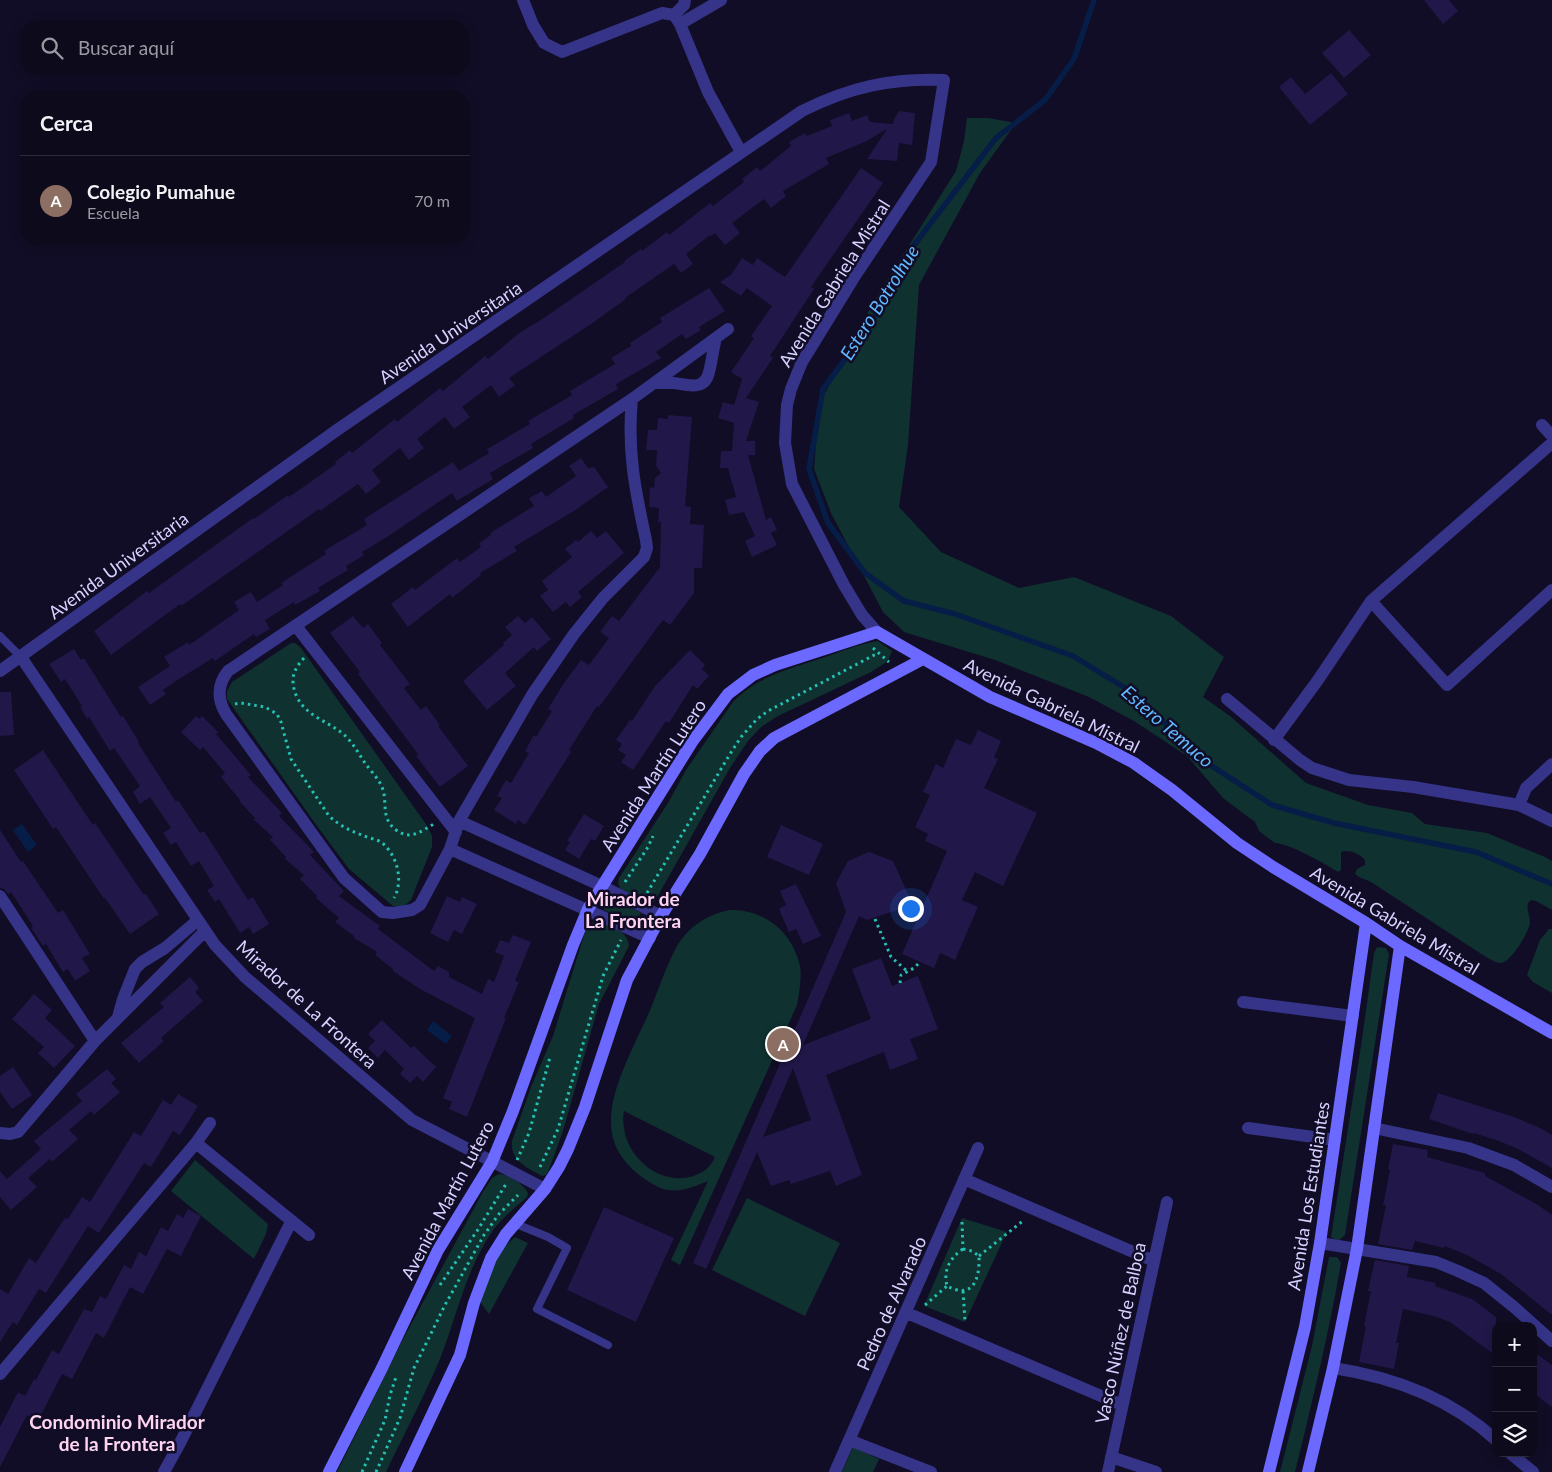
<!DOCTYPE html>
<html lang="es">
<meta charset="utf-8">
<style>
body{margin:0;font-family:Lato,sans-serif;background:#161325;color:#f1f3f6}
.controls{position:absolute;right:15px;bottom:15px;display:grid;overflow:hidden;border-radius:10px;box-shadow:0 2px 12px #0003}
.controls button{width:45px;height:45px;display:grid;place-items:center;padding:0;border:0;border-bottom:1px solid #2d2b3b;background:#0d0a1c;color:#f1f3f6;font:25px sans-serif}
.you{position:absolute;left:910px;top:908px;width:18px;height:18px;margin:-12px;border:4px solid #fff;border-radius:50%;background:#1a73e8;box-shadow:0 0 0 8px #1a73e833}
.badge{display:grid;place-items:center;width:32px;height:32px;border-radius:50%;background:#00e8fd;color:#fff;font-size:16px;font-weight:700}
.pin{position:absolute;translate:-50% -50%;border:2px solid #fff;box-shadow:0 1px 5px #0006}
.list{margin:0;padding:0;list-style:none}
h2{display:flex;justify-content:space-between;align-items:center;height:65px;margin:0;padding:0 20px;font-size:21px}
h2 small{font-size:16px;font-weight:400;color:#9a9aa3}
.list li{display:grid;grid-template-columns:32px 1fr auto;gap:15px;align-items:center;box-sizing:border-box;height:90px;padding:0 20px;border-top:1px solid #2d2b3b}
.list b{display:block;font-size:19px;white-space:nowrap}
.list p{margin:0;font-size:16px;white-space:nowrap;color:#9a9aa3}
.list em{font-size:16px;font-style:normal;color:#9a9aa3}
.icon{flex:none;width:28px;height:28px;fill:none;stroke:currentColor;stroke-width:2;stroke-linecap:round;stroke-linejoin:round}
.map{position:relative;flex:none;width:1552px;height:1472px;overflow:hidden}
.search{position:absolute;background:#0d0a1c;box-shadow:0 2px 12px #0003;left:20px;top:20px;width:450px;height:55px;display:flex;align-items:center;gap:12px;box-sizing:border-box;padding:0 18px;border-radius:20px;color:#9a9aa3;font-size:19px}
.panel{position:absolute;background:#0d0a1c;box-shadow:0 2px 12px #0003;left:20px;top:90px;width:450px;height:155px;border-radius:20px}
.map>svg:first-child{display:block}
.green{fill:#0f312f;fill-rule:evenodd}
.water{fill:#061e47}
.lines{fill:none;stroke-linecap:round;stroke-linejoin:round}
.stream{stroke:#061e47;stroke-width:5.5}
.building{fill:#211749;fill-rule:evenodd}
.path{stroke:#25c1b5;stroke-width:3;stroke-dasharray:2.5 4;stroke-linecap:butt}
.lane{stroke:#363489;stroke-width:8}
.street{stroke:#363489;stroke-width:12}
.secondary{stroke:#6b69ff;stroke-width:12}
.labels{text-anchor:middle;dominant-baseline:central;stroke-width:5;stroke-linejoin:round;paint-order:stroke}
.street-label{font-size:18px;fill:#d7d2ff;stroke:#110d26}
.water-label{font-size:19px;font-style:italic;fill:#60b8ff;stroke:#110d26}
.neighbourhood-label{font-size:19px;font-weight:bold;fill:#ffd4f0;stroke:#110d26}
</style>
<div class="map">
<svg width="1552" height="1472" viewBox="0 0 1552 1472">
<rect width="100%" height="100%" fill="#110d26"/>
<path class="green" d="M 967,118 L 988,118 L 1016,123 L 980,173 L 919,285 L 908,445 L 899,507 L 941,552 L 1019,588 L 1074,577 L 1171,616 L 1224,657 L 1203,697 L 1230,716 L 1306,783 L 1368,805 L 1412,813 L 1425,824 L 1487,833 L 1545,857 L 1552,861 L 1552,910 L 1536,901 L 1531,900 L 1528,903 C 1526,910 1530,915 1530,922 C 1530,931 1510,963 1501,963 C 1496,963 1490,959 1486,957 L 1371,882 L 1359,877 L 1355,874 L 1357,869 L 1365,865 L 1365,860 C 1360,854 1349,849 1341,852 L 1341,870 L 1338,872 C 1326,864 1288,843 1275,843 L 1259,831 L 1255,822 L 1223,798 L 1187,756 L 1134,721 L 1089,697 L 995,660 L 904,632 L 883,612 L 831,513 L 814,469 L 817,432 L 823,397 L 874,301 L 956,171 L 964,141 Z
M 878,641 L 892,651 L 888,661 L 871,672 L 778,716 L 761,727 L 748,741 L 730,768 L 655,901 L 650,904 L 621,891 L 618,883 L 619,878 L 668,803 L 686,770 L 733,702 C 758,676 787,670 819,659 C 839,653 857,644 878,641 Z
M 291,643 L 295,643 L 301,648 L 428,827 L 432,836 L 432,847 L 411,900 C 405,906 402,907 393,906 L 349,869 L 317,826 L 227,699 L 227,691 L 232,682 Z
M 607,895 L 641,913 L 635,924 L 634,925 L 604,910 L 603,905 Z
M 729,910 C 764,909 792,931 800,966 C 802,979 799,992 797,1005 L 680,1265 L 671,1260 L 708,1181 C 696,1186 683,1192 668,1190 C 661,1189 654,1185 648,1181 C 627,1168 611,1148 611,1123 C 610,1087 637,1041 651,1008 C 659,989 671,951 684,936 C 696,922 711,914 729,910 ZM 624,1111 L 715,1157 C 711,1166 706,1171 696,1175 C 666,1187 633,1164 625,1134 C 624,1126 622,1119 624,1111 Z
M 597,919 C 609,923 629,932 629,946 L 599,1004 L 563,1131 L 548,1172 L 546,1175 L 542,1176 C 527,1167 510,1161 512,1141 L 531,1087 L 553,1036 L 584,935 L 587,928 Z
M 1549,929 L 1552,929 L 1552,993 L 1533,982 L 1527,975 L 1540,940 Z
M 1377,947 L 1386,948 L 1389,954 L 1345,1235 L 1338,1241 L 1331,1237 L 1361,1046 L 1374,953 Z
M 195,1160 L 268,1224 L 266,1234 L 254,1259 L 171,1191 Z
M 499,1174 C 509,1175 524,1184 528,1193 L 527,1197 C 515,1208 504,1216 494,1229 C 466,1268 457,1316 440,1359 C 424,1397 404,1434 386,1472 L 337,1472 L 402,1341 L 484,1190 L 492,1178 Z
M 747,1198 L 840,1243 L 805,1316 L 712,1270 Z
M 962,1218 L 1007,1232 L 965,1322 L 924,1306 Z
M 515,1237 L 528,1243 L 489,1314 L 480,1302 L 499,1252 Z
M 1329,1257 L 1337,1257 L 1341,1263 C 1329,1333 1312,1403 1295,1472 L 1280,1472 L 1312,1346 Z
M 853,1447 L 879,1459 L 873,1472 L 842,1472 Z"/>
<path class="water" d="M 22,824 L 37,845 L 28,852 L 13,830 Z
M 433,1021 L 452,1036 L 446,1044 L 427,1030 Z"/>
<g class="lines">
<path class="stream" d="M 1094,0 L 1074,59 L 1045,100 L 996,138 L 911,249 L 869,327 L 823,389 L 809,469 L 828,523 L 865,573 L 904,601 L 955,614 L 1073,656 L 1135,694 L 1201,759 L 1272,805 L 1334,823 L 1476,852 L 1552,884"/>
</g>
<path class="building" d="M 1424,0 L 1449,0 L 1458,11 L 1443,24 Z
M 1349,30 L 1371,55 L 1344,78 L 1322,53 Z
M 1331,73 L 1348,94 L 1310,125 L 1279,87 L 1291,77 L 1305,94 Z
M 899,111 L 915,113 L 912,145 L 899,143 L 897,161 L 867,159 L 887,129 L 867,141 L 826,158 L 829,164 L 783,191 L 786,196 L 771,208 L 764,199 L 732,223 L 740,233 L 725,245 L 715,233 L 711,236 L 710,235 L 686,254 L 693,264 L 681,273 L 674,264 L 625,298 L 626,299 L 591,324 L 509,378 L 515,385 L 499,397 L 491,385 L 462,407 L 470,417 L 454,429 L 445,417 L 441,420 L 417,439 L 424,448 L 409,460 L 400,448 L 396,451 L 372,470 L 381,482 L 366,494 L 358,484 L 320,511 L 319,509 L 181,606 L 180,604 L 111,655 L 94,631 L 147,591 L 149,593 L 253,518 L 254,519 L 288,495 L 289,497 L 336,464 L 335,462 L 350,450 L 352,453 L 395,419 L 397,422 L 440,388 L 443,391 L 485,356 L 488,359 L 518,334 L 535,323 L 535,324 L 625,262 L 624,261 L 641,249 L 642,251 L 667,232 L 669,235 L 710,203 L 713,206 L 744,182 L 742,179 L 757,167 L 760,171 L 791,146 L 789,142 L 805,133 L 807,136 L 832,126 L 830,120 L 849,113 L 852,121 L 867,115 L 870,122 L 893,124 L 894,119 Z
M 861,168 L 883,183 L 811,287 L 814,289 L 770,356 L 773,358 L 746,398 L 759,402 L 746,441 L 755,441 L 755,455 L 748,455 L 766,520 L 771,517 L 777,530 L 771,533 L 777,545 L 752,557 L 745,541 L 755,536 L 744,512 L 729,515 L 725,500 L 736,497 L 728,468 L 720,468 L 721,451 L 732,451 L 734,423 L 718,418 L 723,402 L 734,405 L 742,379 L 731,372 L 754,338 L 751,336 L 772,306 L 747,288 L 741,296 L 720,282 L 731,275 L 742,258 L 753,265 L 757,258 L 785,277 Z
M 709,288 L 725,311 L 699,327 L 701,330 L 686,339 L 682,334 L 656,352 L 661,358 L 616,384 L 618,389 L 573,415 L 574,418 L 531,444 L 533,448 L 490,473 L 493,479 L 457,501 L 452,493 L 387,537 L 362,552 L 364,555 L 346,566 L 348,570 L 318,588 L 320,591 L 295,605 L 294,602 L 265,620 L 270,629 L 256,637 L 254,634 L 215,661 L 213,658 L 179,679 L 163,690 L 166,694 L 150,705 L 138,687 L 170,666 L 164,657 L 188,642 L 189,645 L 239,610 L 234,602 L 251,592 L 257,602 L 283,585 L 281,583 L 326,554 L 324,551 L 332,546 L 367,525 L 364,519 L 453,462 L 459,471 L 489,453 L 487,449 L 530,424 L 528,421 L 572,395 L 570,391 L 615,364 L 611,358 L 631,346 L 630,343 L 662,322 L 660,318 Z
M 668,415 L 692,417 L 685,506 L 691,507 L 690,524 L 704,525 L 702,568 L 694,568 L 694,593 L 670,625 L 663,620 L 659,625 L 599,707 L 597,706 L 569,750 L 571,752 L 525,825 L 518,820 L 516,824 L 494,810 L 502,798 L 497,796 L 506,780 L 511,783 L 529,753 L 525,751 L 534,735 L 536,737 L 552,711 L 548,709 L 564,683 L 581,660 L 589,665 L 609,638 L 600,632 L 612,616 L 619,621 L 660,567 L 661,522 L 658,522 L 659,508 L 649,507 L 650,487 L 654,488 L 655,478 L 661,473 L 656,466 L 657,450 L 646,450 L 648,430 L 657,430 L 658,418 L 668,419 Z
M 581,458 L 588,468 L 594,467 L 608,487 L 574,511 L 514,547 L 517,551 L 480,573 L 481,575 L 452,598 L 450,594 L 408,627 L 391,604 L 413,587 L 415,590 L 457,558 L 460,562 L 481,547 L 479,543 L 491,535 L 490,533 L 534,506 L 529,498 L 542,491 L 546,497 L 576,476 L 569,466 Z
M 591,531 L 597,538 L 606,531 L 624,553 L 578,592 L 582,597 L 570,607 L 566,602 L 553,612 L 540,596 L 548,590 L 542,581 L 572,557 L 565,549 L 576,540 L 578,542 Z
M 353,616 L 363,628 L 368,624 L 382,643 L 380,645 L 410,684 L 404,688 L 421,710 L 426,706 L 440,725 L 438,726 L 468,766 L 440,787 L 416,756 L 418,754 L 358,674 L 360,672 L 330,633 Z
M 518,616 L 525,623 L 532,617 L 551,639 L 537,651 L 534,647 L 505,673 L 516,686 L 487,710 L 463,681 L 504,645 L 503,643 L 512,635 L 505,627 Z
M 74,649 L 81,660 L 84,658 L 121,717 L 123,716 L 139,742 L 138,743 L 176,802 L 178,800 L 200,833 L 204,831 L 248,900 L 253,897 L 269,924 L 253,934 L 249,927 L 240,933 L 219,899 L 215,902 L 207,890 L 214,886 L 199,861 L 191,866 L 176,842 L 171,845 L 163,833 L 171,828 L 150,797 L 140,804 L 133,792 L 140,786 L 114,748 L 110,751 L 89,717 L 87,719 L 80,707 L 82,706 L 65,679 L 61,682 L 49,664 Z
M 690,650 L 705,665 L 702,669 L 709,676 L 697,689 L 693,685 L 669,723 L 666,721 L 633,770 L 621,762 L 626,755 L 618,750 L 622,744 L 616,740 L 630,720 L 632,721 L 655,686 Z
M 0,692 L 11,692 L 14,735 L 0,736 Z
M 196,716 L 199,719 L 202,716 L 218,732 L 216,734 L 251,775 L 248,777 L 282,813 L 279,816 L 314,852 L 310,855 L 344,891 L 339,896 L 380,926 L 378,929 L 434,971 L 438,966 L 449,972 L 449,977 L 482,994 L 488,979 L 494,982 L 504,956 L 495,952 L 500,940 L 509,943 L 513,935 L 531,942 L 515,981 L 519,982 L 504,1018 L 506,1018 L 467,1117 L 449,1109 L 452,1102 L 443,1098 L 475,1018 L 420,989 L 393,971 L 393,969 L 375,955 L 377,952 L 354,938 L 354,936 L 335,922 L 339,918 L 316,898 L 317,896 L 300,879 L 304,875 L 285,859 L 286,857 L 270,840 L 273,837 L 254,820 L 255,818 L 239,801 L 240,800 L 221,777 L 225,773 L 203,747 L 200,750 L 181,732 Z
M 978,730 L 1001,741 L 994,757 L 998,759 L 984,788 L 1037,813 L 1003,886 L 975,872 L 962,900 L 978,907 L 955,960 L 940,953 L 934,968 L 902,954 L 947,851 L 925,841 L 928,834 L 915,827 L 930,795 L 923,792 L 936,764 L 943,768 L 956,739 L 971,745 Z
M 43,750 L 93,825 L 95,823 L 144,895 L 146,894 L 159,914 L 130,934 L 105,898 L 104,899 L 56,827 L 53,829 L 14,770 Z
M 584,814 L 604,826 L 595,841 L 591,839 L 579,859 L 565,850 L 570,842 L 567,841 Z
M 781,825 L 823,844 L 809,875 L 767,857 Z
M 0,830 L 21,862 L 23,861 L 58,913 L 63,910 L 90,954 L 82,958 L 90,971 L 75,981 L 68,969 L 63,972 L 46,944 L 43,946 L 31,928 L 33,926 L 11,892 L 8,894 L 4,889 L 0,888 Z
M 869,852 L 893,861 L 913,905 L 867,920 L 859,916 L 803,1045 L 871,1019 L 852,969 L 881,958 L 892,986 L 918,976 L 938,1029 L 910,1039 L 918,1059 L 890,1070 L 884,1052 L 826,1075 L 862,1175 L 836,1186 L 830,1171 L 791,1184 L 789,1180 L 771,1186 L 757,1152 L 706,1269 L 693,1263 L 846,912 L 836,883 L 848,861 ZM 793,1068 L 811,1120 L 763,1137 Z
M 796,884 L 821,936 L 803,944 L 796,929 L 789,932 L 779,909 L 786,905 L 780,891 Z
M 447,896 L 460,902 L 462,897 L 477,904 L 462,934 L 454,930 L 448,942 L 430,933 Z
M 190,977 L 199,988 L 195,992 L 203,1001 L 161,1038 L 164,1041 L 139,1063 L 121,1043 L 164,1007 L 160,1003 Z
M 34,994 L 52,1010 L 45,1018 L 75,1046 L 54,1068 L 38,1053 L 44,1047 L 12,1019 Z
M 382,1020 L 411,1048 L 414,1046 L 436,1067 L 423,1082 L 417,1076 L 410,1083 L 400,1074 L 404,1069 L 385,1050 L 378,1058 L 368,1048 L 375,1041 L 368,1034 Z
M 13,1067 L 32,1095 L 12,1109 L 0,1092 L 0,1076 Z
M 107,1069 L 116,1079 L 111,1083 L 120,1092 L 94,1115 L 91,1111 L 69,1130 L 78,1139 L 52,1162 L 50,1159 L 28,1178 L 37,1187 L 11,1210 L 0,1197 L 0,1171 L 7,1179 L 41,1149 L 34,1141 L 82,1101 L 76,1094 Z
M 1438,1093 L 1514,1117 L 1538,1127 L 1552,1135 L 1552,1168 L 1518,1149 L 1499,1141 L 1474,1133 L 1473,1134 L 1429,1119 Z
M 178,1094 L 198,1106 L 180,1135 L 173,1131 L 151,1167 L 144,1163 L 99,1233 L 88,1226 L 46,1293 L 39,1289 L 17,1325 L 13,1322 L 0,1342 L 0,1289 L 8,1294 L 29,1258 L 36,1263 L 58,1228 L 65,1218 L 68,1219 L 82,1197 L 90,1202 L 134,1132 L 141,1136 L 163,1100 L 171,1105 Z
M 1393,1144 L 1428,1150 L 1427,1157 L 1485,1173 L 1485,1176 L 1538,1205 L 1552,1215 L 1552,1315 L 1501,1274 L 1469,1256 L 1445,1246 L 1444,1248 L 1415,1241 L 1412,1250 L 1378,1244 L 1386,1205 L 1383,1205 L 1390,1170 L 1388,1169 Z
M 604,1207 L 674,1238 L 636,1322 L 567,1290 Z
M 188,1209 L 201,1216 L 181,1256 L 167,1249 L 143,1294 L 130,1287 L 104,1338 L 96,1333 L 72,1379 L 62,1374 L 38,1421 L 27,1415 L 0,1467 L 0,1427 L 18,1392 L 25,1396 L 34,1379 L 36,1380 L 52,1350 L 59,1354 L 84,1309 L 92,1312 L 100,1296 L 106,1299 L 124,1265 L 131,1269 L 139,1252 L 146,1256 L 161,1227 L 168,1231 L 177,1214 L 183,1218 Z
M 1375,1260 L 1409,1266 L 1407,1277 L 1436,1283 L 1435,1286 L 1472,1299 L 1496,1317 L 1496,1356 L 1450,1322 L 1434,1316 L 1403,1309 L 1396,1343 L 1399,1343 L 1394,1369 L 1359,1362 L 1366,1326 L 1364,1326 L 1371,1291 L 1368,1291 Z
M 1533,1351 L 1552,1365 L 1552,1407 L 1533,1393 Z"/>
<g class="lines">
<path class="path" d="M 873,648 L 889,662
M 304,658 C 293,670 290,679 296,695 C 306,719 335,722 350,741 C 356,748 360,756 365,763 C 370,770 377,777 381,785 C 389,800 379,817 396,830 C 411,841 421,831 434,824
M 235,704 L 241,703 L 265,707 L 277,714 L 281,722 L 291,759 L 329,816 C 339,825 350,831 362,835 C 368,838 376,839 381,842 C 397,854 404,881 394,898
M 625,882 L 648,847 L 653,836
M 647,893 L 730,754 L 741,737 L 757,719 L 768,711 L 878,653
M 875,919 L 891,957 L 907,971
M 900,983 L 901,975 L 914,968 L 919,963
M 517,1160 L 529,1133 L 550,1057
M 540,1167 L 558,1129 L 603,976 L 621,940
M 962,1222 L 963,1249
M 963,1249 L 972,1251 L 979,1256 C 980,1279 973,1300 947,1286 C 943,1270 950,1258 963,1249 Z
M 979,1256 L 1024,1220
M 440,1285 L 477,1231 L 506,1184
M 963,1291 L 965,1321
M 925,1305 L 947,1286
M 362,1472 L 385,1420 L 390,1395 L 396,1377
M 376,1472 L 400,1418 L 414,1368 L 445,1305 L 484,1235 L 499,1214 L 518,1195"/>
<path class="lane" d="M 0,636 L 21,657
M 516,1224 L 548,1237 L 567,1248 L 537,1309 L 608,1345"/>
<path class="street" d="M 523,0 L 533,25 L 544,43 L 562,52 L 662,13 L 674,15 L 680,24 L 708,92 L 741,152
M 674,15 L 684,5 L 685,0
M 680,24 L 721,0
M 655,383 C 661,383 668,383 674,383 C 688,385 705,391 709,372 C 712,361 713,349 716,338
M 632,399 L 228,671 C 217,685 217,699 226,714 L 344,878 L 382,912 L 393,913 L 412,910 L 420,905 L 450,849 L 459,821 L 532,695 L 574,634 L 603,598 L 644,557 L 647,548 L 646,540 C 635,490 627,450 632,399 L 728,329
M 1542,425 L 1552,436
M 1371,601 L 1447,685 L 1552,590
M 296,626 L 456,832
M 21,657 L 215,945 L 245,977 L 412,1120 L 545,1189
M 0,671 L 337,430 L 802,111 C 850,87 891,78 944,80 L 931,162 L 853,279 L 802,362 L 791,389 L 787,405 L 785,443 L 792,484 L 844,585 L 862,615 L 877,632
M 1227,699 L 1300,760 L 1312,768 L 1349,780 L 1413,787 L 1519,805 L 1552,821
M 1274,740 L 1318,680 L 1371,601 L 1552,443
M 1519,805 L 1526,788 L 1552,764
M 459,821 L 602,886 L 661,916
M 450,849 L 650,938
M 0,896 L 95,1041
M 1243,1002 L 1353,1016
M 118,1017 L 123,999 L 135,969 L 142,962 L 165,948 L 198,920
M 1248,1128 L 1335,1140
M 1374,1128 L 1468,1148 L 1514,1165 L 1552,1187
M 0,1133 L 10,1134 L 18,1132 L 95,1041 L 205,931
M 196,1143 L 309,1235
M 964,1179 L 1154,1261
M 1320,1243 L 1436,1262 L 1458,1271 L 1484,1283 L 1514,1307 L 1552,1341
M 907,1313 L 1122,1405
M 1333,1368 C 1394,1377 1450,1398 1496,1440
M 0,1374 L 196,1143 L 210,1123
M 849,1440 L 931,1472
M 1510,1453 L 1533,1472
M 1111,1457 L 1156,1472
M 164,1472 L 181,1441 L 291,1222
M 835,1472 L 978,1148
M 1108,1472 L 1167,1202"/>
<path class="secondary" d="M 329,1472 L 382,1368 L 438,1250 L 492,1162 L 513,1111 L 573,945 L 588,909 L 692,742 L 728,694 L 753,675 L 775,665 L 877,632 L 990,697 L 1096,743 L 1134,763 L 1172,790 L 1237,843 L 1273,867 L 1366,923 L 1400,946 L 1552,1033
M 405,1472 L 460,1355 L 474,1303 L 491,1258 L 506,1234 L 545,1189 L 559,1167 L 568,1149 L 585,1107 L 627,980 L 661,916 L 700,854 L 744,774 L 760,751 L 774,738 L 923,659
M 1269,1472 L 1305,1327 L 1320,1243 L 1366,923
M 1308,1472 L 1333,1368 L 1357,1249 L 1400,946"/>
</g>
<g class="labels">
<g class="street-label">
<text transform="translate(834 283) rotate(-58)">Avenida Gabriela Mistral</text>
<text transform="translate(450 332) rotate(-34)">Avenida Universitaria</text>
<text transform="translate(118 565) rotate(-36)">Avenida Universitaria</text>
<text transform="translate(1052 705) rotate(26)">Avenida Gabriela Mistral</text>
<text transform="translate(653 775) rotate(-57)">Avenida Martín Lutero</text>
<text transform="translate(1395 920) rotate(31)">Avenida Gabriela Mistral</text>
<text transform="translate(307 1004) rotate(42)">Mirador de La Frontera</text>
<text transform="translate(1308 1196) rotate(-81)">Avenida Los Estudiantes</text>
<text transform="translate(447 1200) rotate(-62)">Avenida Martín Lutero</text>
<text transform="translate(891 1303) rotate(-66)">Pedro de Alvarado</text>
<text transform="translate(1120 1333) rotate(-78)">Vasco Núñez de Balboa</text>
</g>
<g class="water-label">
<text transform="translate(879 302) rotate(-58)">Estero Botrolhue</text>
<text transform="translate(1168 726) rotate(41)">Estero Temuco</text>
</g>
<g class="neighbourhood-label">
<text x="633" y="898">Mirador de<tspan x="633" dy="22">La Frontera</tspan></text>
<text x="117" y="1421">Condominio Mirador<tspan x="117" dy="22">de la Frontera</tspan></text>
</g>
</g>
</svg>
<div class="controls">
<button>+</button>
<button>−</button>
<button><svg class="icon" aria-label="layers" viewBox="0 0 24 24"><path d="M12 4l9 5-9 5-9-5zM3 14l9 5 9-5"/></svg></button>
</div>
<div class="you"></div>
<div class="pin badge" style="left:783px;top:1044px;background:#8d6e63">A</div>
<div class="search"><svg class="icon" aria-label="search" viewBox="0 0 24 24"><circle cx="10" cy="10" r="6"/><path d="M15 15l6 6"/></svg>Buscar aquí</div>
<section class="panel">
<h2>Cerca<small></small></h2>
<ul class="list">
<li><span class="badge" style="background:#8d6e63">A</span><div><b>Colegio Pumahue</b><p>Escuela</p></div><em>70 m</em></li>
</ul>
</section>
</div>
